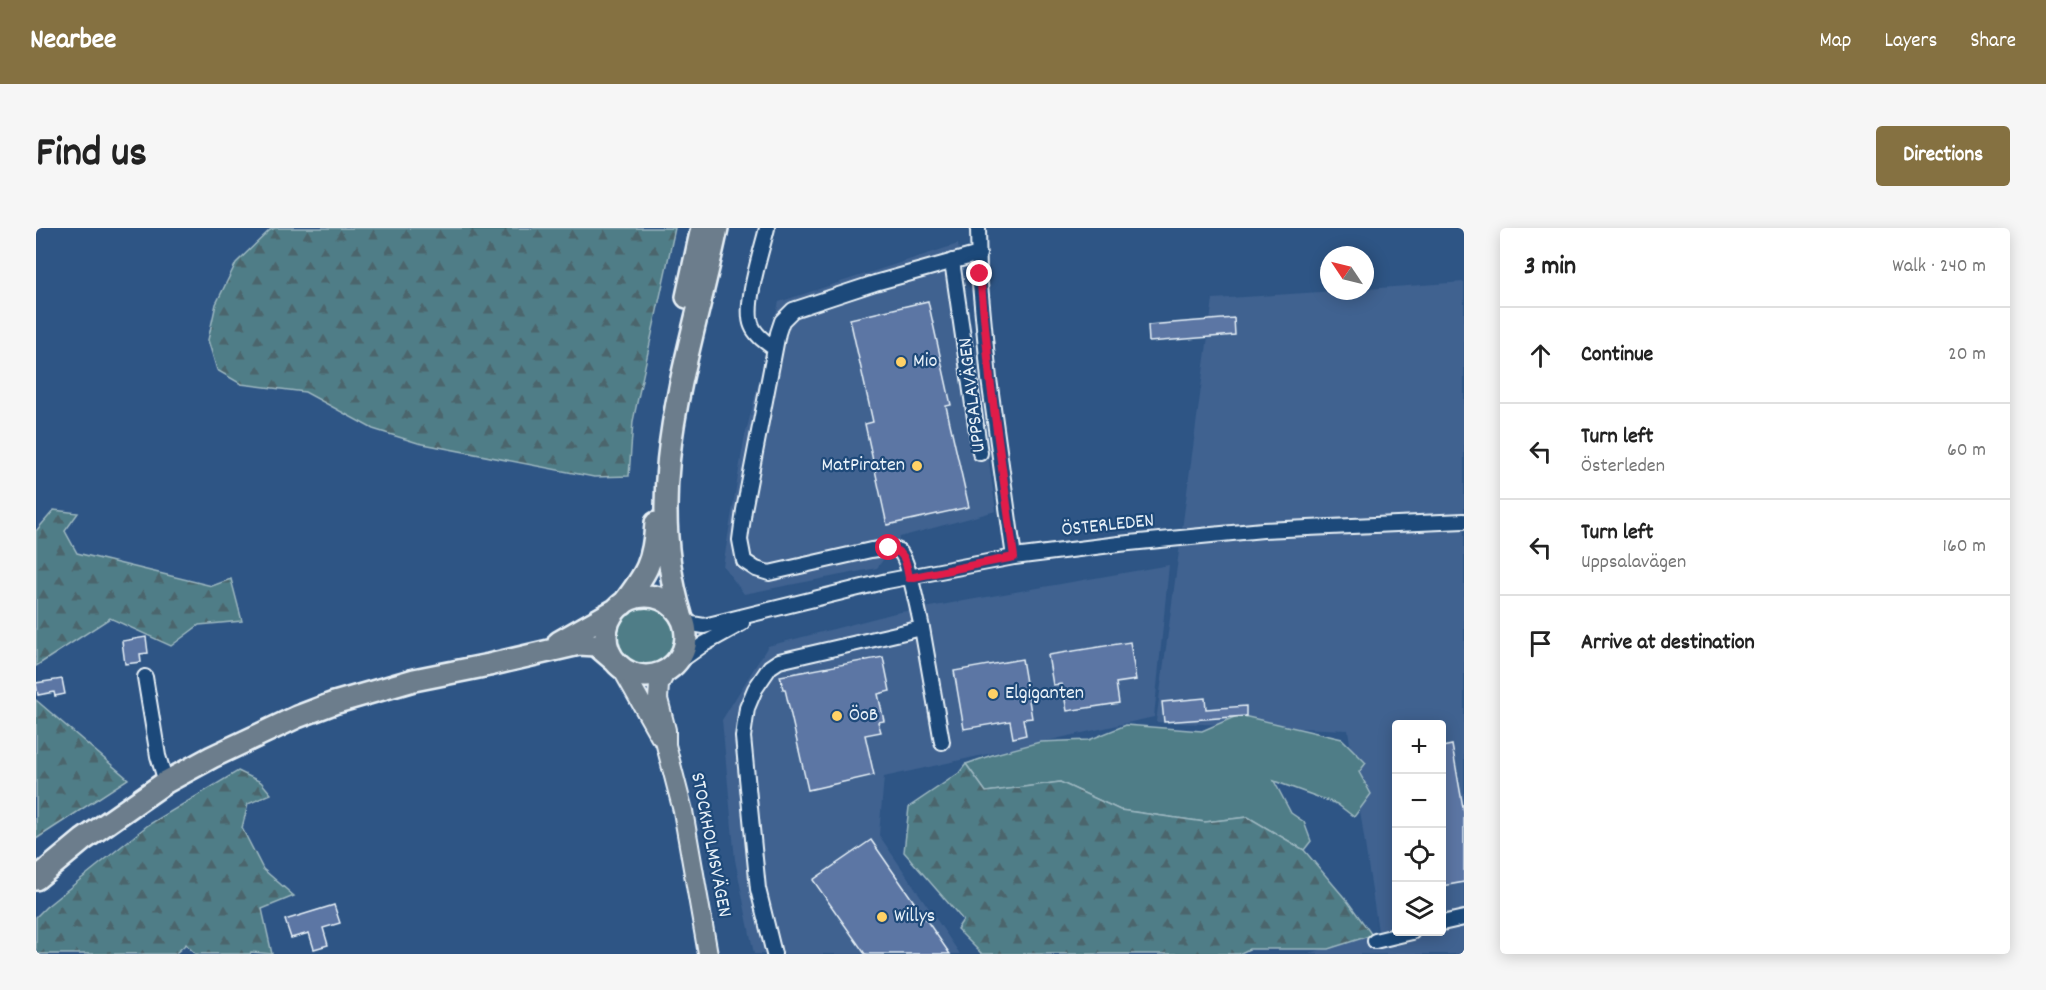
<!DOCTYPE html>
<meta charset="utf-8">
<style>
body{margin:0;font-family:Dekko,sans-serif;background:#f6f6f6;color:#222}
.controls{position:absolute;right:18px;bottom:18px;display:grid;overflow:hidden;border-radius:6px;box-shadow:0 3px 15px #0003}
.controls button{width:54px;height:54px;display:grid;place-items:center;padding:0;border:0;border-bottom:2px solid #e0e0e0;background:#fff;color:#222;font:30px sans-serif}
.compass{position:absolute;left:1284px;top:18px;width:54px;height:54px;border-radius:50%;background:#fff;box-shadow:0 3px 15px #0003;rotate:305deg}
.stop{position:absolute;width:18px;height:18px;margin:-14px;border:4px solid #e11d48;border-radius:50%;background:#fff}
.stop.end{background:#e11d48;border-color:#fff;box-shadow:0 2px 6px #0008}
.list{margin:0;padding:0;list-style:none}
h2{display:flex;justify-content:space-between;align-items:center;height:78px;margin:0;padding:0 24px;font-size:26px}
h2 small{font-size:20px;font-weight:400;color:#767676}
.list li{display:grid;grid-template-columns:39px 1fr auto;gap:18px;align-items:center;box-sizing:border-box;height:96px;padding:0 24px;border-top:2px solid #e0e0e0}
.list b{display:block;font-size:22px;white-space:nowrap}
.list p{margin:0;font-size:20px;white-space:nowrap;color:#767676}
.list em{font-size:20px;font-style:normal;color:#767676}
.icon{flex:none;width:33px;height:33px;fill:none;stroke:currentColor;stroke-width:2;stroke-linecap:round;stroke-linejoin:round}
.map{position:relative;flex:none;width:1428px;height:726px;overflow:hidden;border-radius:6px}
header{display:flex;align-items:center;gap:36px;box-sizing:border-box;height:84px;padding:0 30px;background:#857141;color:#fff}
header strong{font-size:28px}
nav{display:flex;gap:33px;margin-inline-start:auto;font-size:21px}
.intro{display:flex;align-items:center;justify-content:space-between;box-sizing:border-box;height:144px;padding:0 36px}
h1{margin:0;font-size:42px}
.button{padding:15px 27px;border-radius:6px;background:#857141;color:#fff;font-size:21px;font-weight:700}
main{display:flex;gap:36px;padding:0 36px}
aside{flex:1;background:#fff;border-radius:6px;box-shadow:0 3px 15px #0003}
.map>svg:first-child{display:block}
.built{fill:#3f6290;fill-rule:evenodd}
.grass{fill:#507d87;stroke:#9cb7c0;stroke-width:1.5}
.forest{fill:url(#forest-firs);stroke:#9cb7c0;stroke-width:1.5}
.building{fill:#5b76a4;stroke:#e8f1f8;stroke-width:1.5}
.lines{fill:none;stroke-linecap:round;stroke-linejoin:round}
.minor-casing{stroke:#e8f1f8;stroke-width:18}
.major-casing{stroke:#e8f1f8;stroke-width:22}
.highway-casing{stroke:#e8f1f8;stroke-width:26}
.minor{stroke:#1f4a7a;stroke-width:14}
.major{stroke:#6c7d8c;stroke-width:18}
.highway{stroke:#6c7d8c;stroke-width:21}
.route{stroke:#e11d48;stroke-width:8}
.poi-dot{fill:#ffd166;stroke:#1f4a7a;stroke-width:2}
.labels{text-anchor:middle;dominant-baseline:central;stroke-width:4.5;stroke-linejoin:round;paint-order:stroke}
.poi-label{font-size:20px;fill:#e8f1f8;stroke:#1f4a7a;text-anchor:start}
.street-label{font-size:20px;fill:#e8f1f8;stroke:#1f4a7a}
</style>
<header>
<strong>Nearbee</strong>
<nav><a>Map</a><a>Layers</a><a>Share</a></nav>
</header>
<div class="intro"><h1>Find us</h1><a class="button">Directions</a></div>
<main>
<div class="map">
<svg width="1428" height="726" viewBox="0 0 1428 726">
<defs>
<pattern id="forest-firs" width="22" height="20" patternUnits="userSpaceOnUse" patternTransform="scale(1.5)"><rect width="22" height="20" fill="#507d87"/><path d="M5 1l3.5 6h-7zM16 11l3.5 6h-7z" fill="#4c656c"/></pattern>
</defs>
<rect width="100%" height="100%" fill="#2e5585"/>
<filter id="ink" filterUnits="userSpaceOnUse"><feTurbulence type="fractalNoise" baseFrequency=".0167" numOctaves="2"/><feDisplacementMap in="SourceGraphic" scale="12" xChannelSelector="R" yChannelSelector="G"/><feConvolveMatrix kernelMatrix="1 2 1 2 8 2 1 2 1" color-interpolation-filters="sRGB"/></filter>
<g filter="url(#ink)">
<path class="built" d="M 922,16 L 960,283 L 864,309 L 841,340 L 708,366 L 687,338 L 708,212 L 743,74 Z
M 1428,54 L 1428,726 L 1272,726 L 1342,703 L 1312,502 L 1120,494 L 1177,71 L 1299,63 L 1329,63 L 1329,61 ZM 1360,496 L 1406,496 L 1406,704 L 1360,704 Z
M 1133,337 L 1118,489 L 848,549 L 843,607 L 924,726 L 718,726 L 699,632 L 686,492 L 732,418 L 859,385 Z"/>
<path class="grass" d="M580 408a29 29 0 1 1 58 0a29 29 0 1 1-58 0Z
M 1203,487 L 1306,511 L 1330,535 L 1323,544 L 1335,566 L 1318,589 L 1301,576 L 1238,553 L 1255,585 L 1268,594 L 1275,613 L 1268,622 L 1212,589 L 1169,594 L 1084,582 L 1024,554 L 950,564 L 930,536 L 959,526 L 1004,514 L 1053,512 L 1090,497 L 1166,503 Z"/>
<path class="forest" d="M 239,0 L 639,0 L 597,193 L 593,248 L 558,249 L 382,215 L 337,201 L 269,164 L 205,156 L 181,142 L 172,112 L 180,76 L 200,35 L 234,2 Z
M 18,282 L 42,285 L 29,303 L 41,325 L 176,358 L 195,351 L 206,393 L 163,397 L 135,418 L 74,390 L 0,438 L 0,303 Z
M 0,472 L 92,551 L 0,611 Z
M 930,536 L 950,564 L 1024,554 L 1084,582 L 1169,594 L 1212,589 L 1268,622 L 1312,674 L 1336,707 L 1292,721 L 1213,721 L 1203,726 L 946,726 L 921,701 L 927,692 L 868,624 L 873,579 L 923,545 Z
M 202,543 L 225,554 L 235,566 L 212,576 L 206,600 L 227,641 L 258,668 L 226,681 L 236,726 L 215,724 L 214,726 L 159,726 L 150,716 L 139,726 L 0,726 L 0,689 L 10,679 L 112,597 Z"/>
<path class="building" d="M 892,73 L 915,177 L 910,178 L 933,279 L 851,297 L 829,196 L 837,194 L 814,91 Z
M 1198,90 L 1199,107 L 1113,114 L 1112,97 Z
M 110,409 L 112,425 L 104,426 L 105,434 L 89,436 L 86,413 Z
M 1094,414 L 1100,452 L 1080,455 L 1083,475 L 1031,483 L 1026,456 L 1017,457 L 1012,427 Z
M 847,429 L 854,463 L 842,466 L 848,493 L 842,494 L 845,504 L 829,507 L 838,547 L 772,562 L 749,461 L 747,461 L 744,448 Z
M 986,431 L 996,490 L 987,491 L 990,507 L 977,510 L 974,493 L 928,501 L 918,443 Z
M 26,451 L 29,466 L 19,468 L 18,464 L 2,467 L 0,455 Z
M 1169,470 L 1170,481 L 1210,478 L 1210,488 L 1128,494 L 1126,474 Z
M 1416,517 L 1428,585 L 1428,654 L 1406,658 L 1406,519 Z
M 835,612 L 914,726 L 829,726 L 777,652 Z
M 298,677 L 304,695 L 287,700 L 292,717 L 278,721 L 273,705 L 255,710 L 249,692 Z"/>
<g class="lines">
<defs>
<path id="minor" d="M 731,0 C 726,22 707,78 716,98 C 720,108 730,114 739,121
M 942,0 L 943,46 L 953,151 L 978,329
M 916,33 L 944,225
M 647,391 L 656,396 L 668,398 L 851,353 L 978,329 L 1083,316 L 1227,302 L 1428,293
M 886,400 L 906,514
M 637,438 L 668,416 L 706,395
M 109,449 L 122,528 L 130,554
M 1406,695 L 1428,690
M 1339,713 L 1376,704
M 738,726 L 722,661 L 707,509 L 711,480 L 719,461 L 734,439 L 743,433 L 886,400 C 883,387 872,329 863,323 C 855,318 844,321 835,322 L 733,345 L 720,341 L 708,333 L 704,312 L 708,282 L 742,105 L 746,93 L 757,82 L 839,55 L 943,26"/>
<path id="major" d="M 585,439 L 624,508
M 630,443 L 623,457 L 622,471 L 630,502 L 630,517 L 647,583 L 672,726"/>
<path id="highway" d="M 651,69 L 666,0
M570 408a40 40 0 1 1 80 0a40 40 0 1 1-80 0Z
M 587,376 C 610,346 618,334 620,295
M 645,387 C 605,254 654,130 681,0
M 523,414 L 579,382
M 0,651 L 47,612 L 130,554 L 176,529 L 261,489 L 298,475 L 378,452 L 453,437 L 543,416 L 560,417 L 580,434"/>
</defs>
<use href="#minor" class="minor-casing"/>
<use href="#major" class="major-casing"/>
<use href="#highway" class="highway-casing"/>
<use href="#minor" class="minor"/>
<use href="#major" class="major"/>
<use href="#highway" class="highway"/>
</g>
</g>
<g class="lines" filter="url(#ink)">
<path class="route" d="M 853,320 C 870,324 870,334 873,350 L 978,329 L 954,151 L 944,46"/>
</g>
<g class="poi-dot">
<circle cx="865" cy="134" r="6"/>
<circle cx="881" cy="238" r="6"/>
<circle cx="957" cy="466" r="6"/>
<circle cx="801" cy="488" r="6"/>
<circle cx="846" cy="689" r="6"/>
</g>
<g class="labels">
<g class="poi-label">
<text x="877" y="134">Mio</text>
<text x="869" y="238" text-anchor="end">MatPiraten</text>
<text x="969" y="466">Elgiganten</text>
<text x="813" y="488">ÖoB</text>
<text x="858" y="689">Willys</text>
</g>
<g class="street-label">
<text transform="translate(937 167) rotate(-97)">UPPSALAVÄGEN</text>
<text transform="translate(1072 298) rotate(-6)">ÖSTERLEDEN</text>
<text transform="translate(674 617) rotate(79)">STOCKHOLMSVÄGEN</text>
</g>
</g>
</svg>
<div class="controls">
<button>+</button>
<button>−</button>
<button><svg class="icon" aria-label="locate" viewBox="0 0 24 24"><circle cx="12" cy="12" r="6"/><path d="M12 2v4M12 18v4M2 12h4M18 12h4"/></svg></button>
<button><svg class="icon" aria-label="layers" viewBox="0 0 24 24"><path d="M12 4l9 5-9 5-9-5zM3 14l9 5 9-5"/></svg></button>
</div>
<svg class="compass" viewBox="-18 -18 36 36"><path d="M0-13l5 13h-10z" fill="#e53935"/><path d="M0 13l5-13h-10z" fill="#767676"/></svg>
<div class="stop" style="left:853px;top:320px"></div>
<div class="stop end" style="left:944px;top:46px"></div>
</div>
<aside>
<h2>3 min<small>Walk · 240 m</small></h2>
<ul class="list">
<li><svg class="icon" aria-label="ahead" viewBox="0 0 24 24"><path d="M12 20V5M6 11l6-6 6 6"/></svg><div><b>Continue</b></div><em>20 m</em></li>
<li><svg class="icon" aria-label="left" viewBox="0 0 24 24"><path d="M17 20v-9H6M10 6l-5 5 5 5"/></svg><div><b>Turn left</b><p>Österleden</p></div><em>60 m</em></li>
<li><svg class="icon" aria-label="left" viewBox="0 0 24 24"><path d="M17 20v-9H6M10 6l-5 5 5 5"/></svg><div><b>Turn left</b><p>Uppsalavägen</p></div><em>160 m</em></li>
<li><svg class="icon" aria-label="arrive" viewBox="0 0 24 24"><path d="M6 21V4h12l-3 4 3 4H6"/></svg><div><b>Arrive at destination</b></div></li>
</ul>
</aside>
</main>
